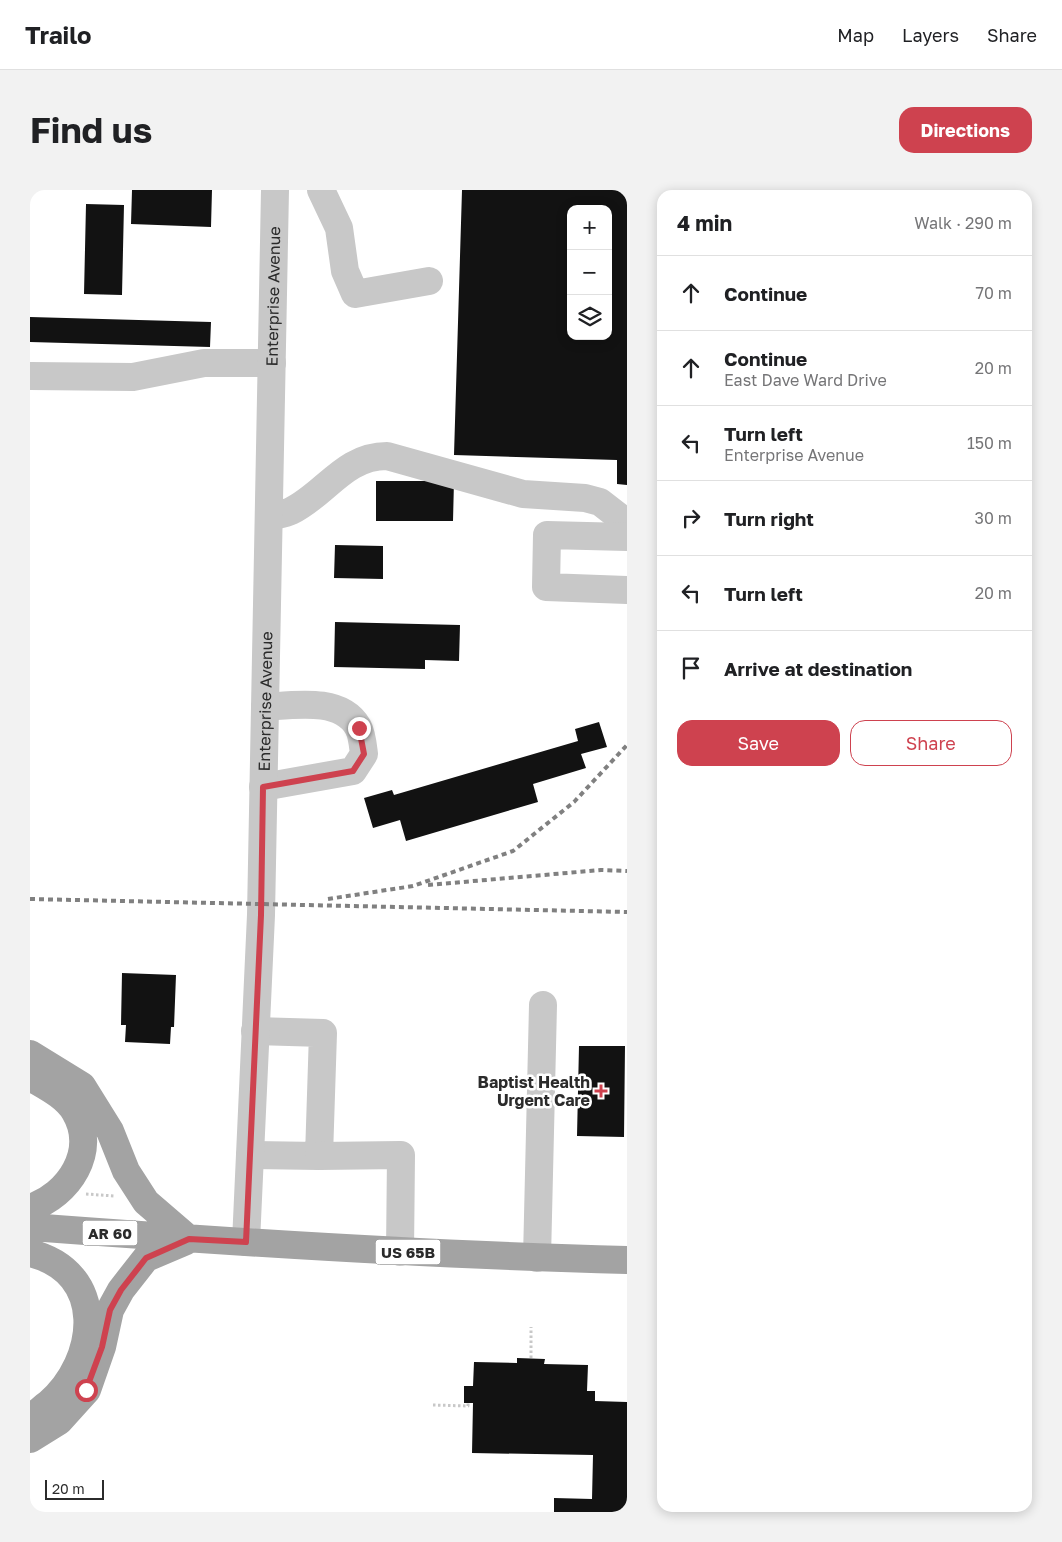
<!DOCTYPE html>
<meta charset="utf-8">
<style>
body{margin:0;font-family:"Golos Text",sans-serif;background:#f2f2f2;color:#202124}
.controls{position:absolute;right:15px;top:15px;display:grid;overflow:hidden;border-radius:10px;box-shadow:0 2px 12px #0003}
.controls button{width:45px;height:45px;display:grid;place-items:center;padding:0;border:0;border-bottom:1px solid #e0e0e0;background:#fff;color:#202124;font:25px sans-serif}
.scale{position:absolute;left:15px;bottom:12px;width:59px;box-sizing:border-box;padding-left:5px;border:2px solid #2b2b2b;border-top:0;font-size:14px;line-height:18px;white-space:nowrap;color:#2b2b2b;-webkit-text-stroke:4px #fff;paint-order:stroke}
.stop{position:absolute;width:15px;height:15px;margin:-11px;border:4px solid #ce424f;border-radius:50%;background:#fff}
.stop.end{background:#ce424f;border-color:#fff;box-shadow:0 1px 5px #0008}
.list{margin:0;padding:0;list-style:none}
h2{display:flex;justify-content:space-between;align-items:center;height:65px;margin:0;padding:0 20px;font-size:21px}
h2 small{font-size:16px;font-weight:400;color:#757577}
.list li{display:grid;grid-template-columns:32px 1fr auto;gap:15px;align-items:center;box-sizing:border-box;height:75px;padding:0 20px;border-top:1px solid #e0e0e0}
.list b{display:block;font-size:19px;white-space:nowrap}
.list p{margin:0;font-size:16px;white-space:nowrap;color:#757577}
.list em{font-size:16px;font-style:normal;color:#757577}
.actions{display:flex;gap:10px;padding:15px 20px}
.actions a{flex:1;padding:11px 0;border:1px solid #ce424f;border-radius:15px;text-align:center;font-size:18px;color:#ce424f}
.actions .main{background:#ce424f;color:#fff}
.icon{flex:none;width:28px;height:28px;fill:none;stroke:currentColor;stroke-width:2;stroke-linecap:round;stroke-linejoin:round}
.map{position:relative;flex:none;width:597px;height:1322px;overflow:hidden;border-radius:15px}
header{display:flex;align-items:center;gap:30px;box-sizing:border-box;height:70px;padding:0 25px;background:#fff;border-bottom:1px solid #e0e0e0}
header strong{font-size:24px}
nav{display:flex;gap:28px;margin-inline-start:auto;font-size:18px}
.intro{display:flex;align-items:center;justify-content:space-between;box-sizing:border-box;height:120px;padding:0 30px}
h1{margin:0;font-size:35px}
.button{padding:12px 22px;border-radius:15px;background:#ce424f;color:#fff;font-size:18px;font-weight:700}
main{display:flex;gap:30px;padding:0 30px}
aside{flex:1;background:#fff;border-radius:15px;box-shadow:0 2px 12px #0003}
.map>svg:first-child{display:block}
.building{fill:#121212;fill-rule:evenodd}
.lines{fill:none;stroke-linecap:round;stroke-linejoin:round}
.path{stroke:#c8c8c8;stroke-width:3;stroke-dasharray:2.5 2.5;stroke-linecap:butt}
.minor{stroke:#c8c8c8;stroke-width:28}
.major{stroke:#a3a3a3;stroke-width:28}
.rail{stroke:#808080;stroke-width:4;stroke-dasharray:5 4;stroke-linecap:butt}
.route{stroke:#ce424f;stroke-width:6}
.poi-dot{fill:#ce424f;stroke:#fff;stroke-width:2}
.labels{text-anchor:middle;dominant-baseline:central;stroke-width:5;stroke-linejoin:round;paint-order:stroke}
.shield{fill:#fff;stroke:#6b6b6b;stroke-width:1}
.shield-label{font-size:15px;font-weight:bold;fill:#2b2b2b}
.street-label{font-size:16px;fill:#2b2b2b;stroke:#fff}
.poi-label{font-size:16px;font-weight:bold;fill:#2b2b2b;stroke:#fff;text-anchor:end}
</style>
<header>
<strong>Trailo</strong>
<nav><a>Map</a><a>Layers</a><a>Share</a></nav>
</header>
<div class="intro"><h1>Find us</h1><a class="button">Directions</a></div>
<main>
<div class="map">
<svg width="597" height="1322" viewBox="0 0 597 1322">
<rect width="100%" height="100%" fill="#fff"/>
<path class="building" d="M 102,0 L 182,0 L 181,37 L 101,34 Z
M 432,0 L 597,0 L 597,295 L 587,294 L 587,270 L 424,265 ZM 541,19 L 578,19 L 578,146 L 541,146 Z
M 56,14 L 94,15 L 92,105 L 54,104 Z
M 0,127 L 181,132 L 180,157 L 0,152 Z
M 346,291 L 424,291 L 423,331 L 346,331 Z
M 305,355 L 353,356 L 353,389 L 304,388 Z
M 305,432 L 430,435 L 429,471 L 395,470 L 395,479 L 304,477 Z
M 569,532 L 577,557 L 551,564 L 556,578 L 503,594 L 508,612 L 376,651 L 370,630 L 343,638 L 334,608 L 362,600 L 364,605 L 548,551 L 545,539 Z
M 92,783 L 146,785 L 144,837 L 141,837 L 140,854 L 95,852 L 96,835 L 91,835 Z
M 549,856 L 595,856 L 594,947 L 547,946 Z
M 487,1168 L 515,1169 L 514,1174 L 558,1175 L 557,1201 L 565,1201 L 565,1211 L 597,1212 L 597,1322 L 524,1322 L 524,1308 L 562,1309 L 563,1265 L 442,1263 L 443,1213 L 434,1213 L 434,1196 L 443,1196 L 444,1172 L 487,1173 Z"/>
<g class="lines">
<path class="path" d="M 56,1004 L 84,1006
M 501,1168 L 501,1137
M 403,1215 L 438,1216 L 438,1213"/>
<g class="minor">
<path d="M 291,0 L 309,38 L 315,81 L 325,104 L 399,91"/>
<path d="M 0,186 L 103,187 L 174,173 L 242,173"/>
<path d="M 239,327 C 246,325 255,324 261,321 C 296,304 314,266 357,266 L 493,304 L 555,308 L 570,312 L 597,333"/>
<path d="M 597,347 L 517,345 L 516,397 L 597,400"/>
<path d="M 233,597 L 323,581 L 334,564 C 333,556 332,544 328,537 C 311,507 265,515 235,517"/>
<path d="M 220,965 L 289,966 L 293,843 L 225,841"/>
<path d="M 289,966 L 371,965 L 370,1062"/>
<path id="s1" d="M 216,1052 L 231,725 L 245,0"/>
<path d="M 507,1068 L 513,815"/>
</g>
<path class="major" d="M 0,864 L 52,896 L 80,941 L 96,981 L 116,1012 L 159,1049
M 0,887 C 15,896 36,906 45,922 C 68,961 39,1005 0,1018
M 0,1037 C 199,1052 398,1065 597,1070
M 0,1063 C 78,1082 69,1170 18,1214 C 12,1218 7,1224 0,1228
M 0,1249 L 29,1231 L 57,1200 L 72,1157 L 80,1120 L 91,1100 L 116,1068 L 156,1051"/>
<path class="rail" d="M 398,695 L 571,680 L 597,681
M 0,709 L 597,722
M 298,709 L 383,696 L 483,661 L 544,612 L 597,555"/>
</g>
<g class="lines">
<path class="route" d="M 56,1200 L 72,1157 L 80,1120 L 91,1100 L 116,1068 L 159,1049 L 216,1052 L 231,725 L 233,597 L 323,581 L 334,564 L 329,538"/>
</g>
<path class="poi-dot" d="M568.5 893.5h5v5h5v5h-5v5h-5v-5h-5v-5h5z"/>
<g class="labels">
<g class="shield">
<rect x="52.5" y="1030.5" width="55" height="25" rx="4"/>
<rect x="345.5" y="1049.5" width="65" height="25" rx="4"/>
</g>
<g class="shield-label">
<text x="80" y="1043">AR 60</text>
<text x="378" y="1062">US 65B</text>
</g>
<g class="street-label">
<text stroke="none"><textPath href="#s1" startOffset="946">Enterprise Avenue</textPath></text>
<text stroke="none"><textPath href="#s1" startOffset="541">Enterprise Avenue</textPath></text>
</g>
<g class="poi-label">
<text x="560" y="892">Baptist Health<tspan x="560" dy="18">Urgent Care</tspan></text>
</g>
</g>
</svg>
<div class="controls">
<button>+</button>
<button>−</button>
<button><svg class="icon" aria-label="layers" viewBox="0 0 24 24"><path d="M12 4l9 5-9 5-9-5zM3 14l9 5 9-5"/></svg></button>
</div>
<div class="scale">20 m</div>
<div class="stop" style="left:56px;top:1200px"></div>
<div class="stop end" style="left:329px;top:538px"></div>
</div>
<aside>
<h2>4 min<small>Walk · 290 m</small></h2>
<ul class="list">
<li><svg class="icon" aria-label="ahead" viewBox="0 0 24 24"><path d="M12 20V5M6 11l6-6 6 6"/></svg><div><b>Continue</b></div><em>70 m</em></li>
<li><svg class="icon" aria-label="ahead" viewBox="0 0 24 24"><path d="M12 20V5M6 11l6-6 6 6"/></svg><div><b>Continue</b><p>East Dave Ward Drive</p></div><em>20 m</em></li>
<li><svg class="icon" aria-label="left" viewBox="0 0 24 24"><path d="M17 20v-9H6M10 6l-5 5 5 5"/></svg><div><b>Turn left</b><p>Enterprise Avenue</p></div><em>150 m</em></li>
<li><svg class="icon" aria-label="right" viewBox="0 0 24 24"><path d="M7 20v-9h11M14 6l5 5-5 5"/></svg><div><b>Turn right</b></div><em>30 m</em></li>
<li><svg class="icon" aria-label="left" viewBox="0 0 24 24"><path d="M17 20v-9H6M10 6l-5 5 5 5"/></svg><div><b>Turn left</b></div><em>20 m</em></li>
<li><svg class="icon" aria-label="arrive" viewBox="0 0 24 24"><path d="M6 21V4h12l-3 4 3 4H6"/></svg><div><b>Arrive at destination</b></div></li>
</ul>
<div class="actions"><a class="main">Save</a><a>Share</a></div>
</aside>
</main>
